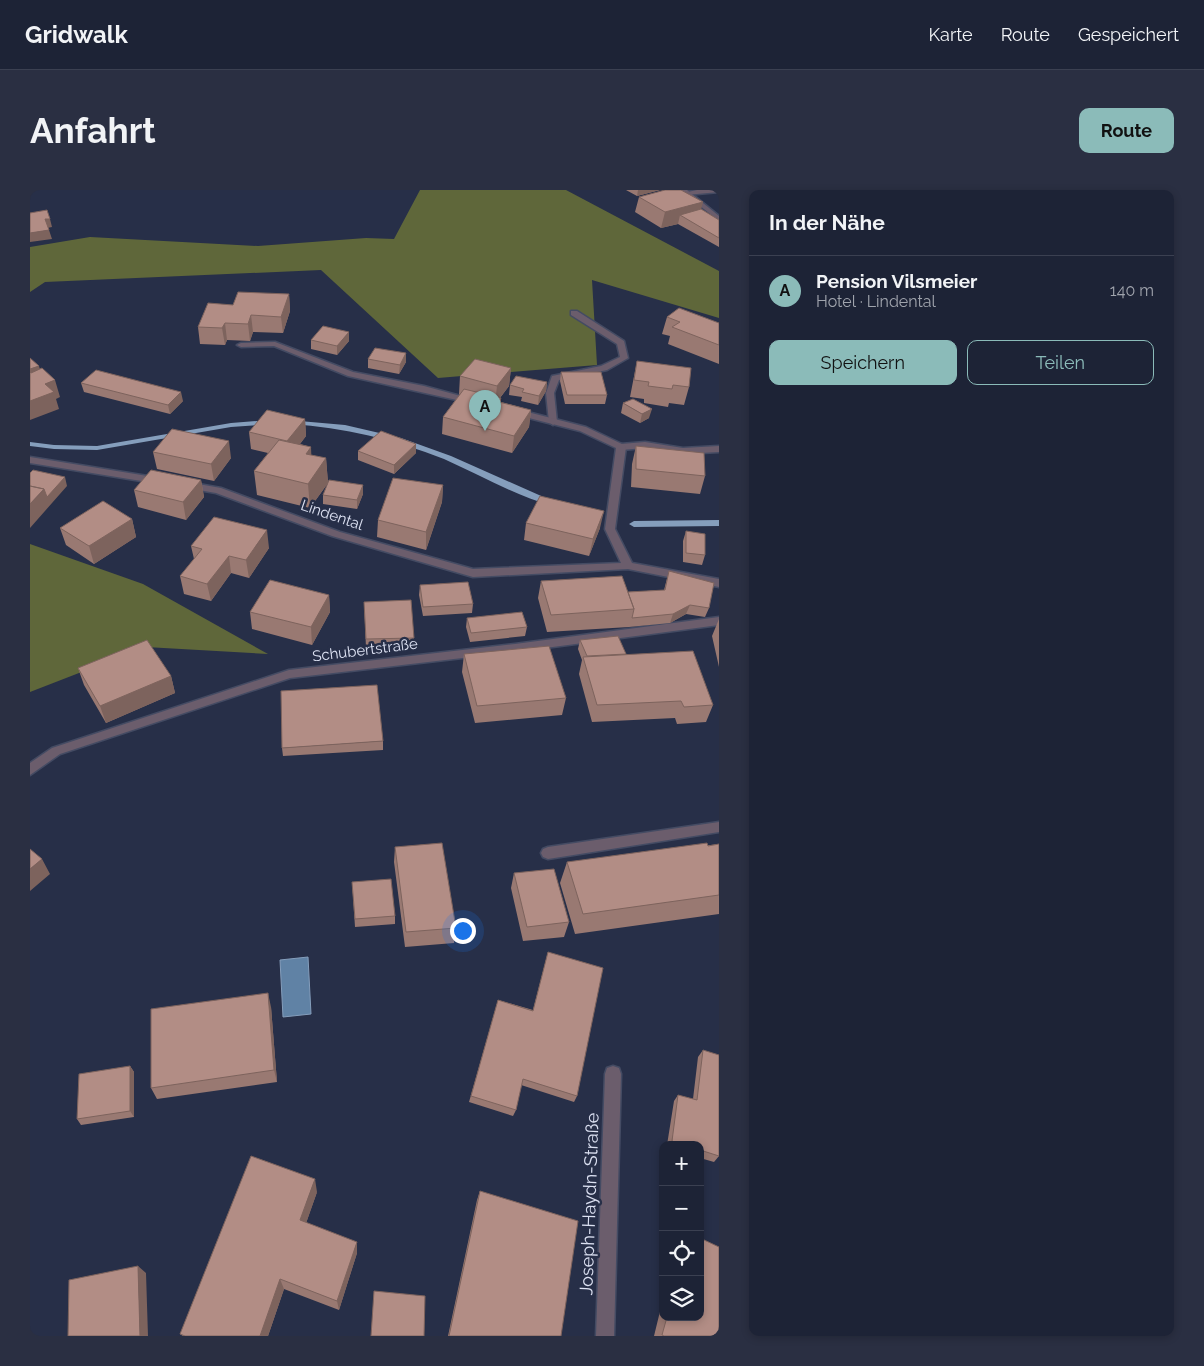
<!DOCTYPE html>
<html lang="de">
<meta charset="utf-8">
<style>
body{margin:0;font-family:Raleway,sans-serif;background:#2a2f42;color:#f1f3f6}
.controls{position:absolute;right:15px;bottom:15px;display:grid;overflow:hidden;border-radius:10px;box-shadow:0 2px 8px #0003}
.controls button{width:45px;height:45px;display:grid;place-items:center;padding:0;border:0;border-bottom:1px solid #3b4051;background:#1d2336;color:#f1f3f6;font:25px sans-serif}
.you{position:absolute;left:432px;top:740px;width:18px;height:18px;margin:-12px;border:4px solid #fff;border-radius:50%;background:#1a73e8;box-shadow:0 0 0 8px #1a73e833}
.badge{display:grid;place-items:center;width:32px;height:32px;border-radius:50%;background:#8bbbb9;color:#111;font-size:16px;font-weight:700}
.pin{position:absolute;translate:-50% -41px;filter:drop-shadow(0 1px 2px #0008)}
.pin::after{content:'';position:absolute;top:26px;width:18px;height:15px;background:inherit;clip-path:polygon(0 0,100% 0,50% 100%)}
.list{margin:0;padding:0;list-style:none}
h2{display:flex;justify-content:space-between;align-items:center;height:65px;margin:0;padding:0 20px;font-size:21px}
h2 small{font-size:16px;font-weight:400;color:#a0a4ad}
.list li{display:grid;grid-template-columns:32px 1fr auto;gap:15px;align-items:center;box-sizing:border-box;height:70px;padding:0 20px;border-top:1px solid #3b4051}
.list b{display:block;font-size:19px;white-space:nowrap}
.list p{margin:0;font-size:16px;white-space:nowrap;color:#a0a4ad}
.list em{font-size:16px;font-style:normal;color:#a0a4ad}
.actions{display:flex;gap:10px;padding:15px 20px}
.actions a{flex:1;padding:11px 0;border:1px solid #8bbbb9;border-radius:10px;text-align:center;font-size:18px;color:#8bbbb9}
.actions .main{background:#8bbbb9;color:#111}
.icon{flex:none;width:28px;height:28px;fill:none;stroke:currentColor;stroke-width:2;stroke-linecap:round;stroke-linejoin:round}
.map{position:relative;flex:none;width:689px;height:1146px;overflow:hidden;border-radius:10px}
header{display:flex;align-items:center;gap:30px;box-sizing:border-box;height:70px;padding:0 25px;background:#1d2336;border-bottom:1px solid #3b4051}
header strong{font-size:24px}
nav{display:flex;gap:28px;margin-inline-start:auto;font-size:18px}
.intro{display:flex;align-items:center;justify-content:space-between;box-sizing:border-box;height:120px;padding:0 30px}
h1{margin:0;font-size:35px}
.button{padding:12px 22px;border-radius:10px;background:#8bbbb9;color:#111;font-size:18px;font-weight:700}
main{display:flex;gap:30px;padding:0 30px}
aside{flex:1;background:#1d2336;border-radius:10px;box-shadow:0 2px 8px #0003}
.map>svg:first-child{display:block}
.forest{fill:#5f673a}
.water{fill:#6082a5;stroke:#859ebc}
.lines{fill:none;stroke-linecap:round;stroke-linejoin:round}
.stream{fill:#859ebc;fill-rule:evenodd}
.service-casing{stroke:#444b63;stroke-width:3}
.minor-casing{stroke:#444b63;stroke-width:3}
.service{fill:#6b5d6c;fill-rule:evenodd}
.minor{fill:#6b5d6c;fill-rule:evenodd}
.wall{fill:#997972}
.shaded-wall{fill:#7d635d}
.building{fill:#b28d85;stroke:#7d635d}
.labels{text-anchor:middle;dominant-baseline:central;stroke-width:5;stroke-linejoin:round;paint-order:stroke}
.street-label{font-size:15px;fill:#dce1f2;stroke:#272f48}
.near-street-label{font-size:18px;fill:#dce1f2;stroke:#272f48}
</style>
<header>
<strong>Gridwalk</strong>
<nav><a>Karte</a><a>Route</a><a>Gespeichert</a></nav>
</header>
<div class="intro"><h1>Anfahrt</h1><a class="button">Route</a></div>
<main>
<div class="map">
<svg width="689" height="1146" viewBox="0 0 689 1146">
<rect width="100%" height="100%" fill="#272f48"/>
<path class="forest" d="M 390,0 L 536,0 L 689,81 L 689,128 L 562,90 L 567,175 L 408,188 L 291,80 L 15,92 L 0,102 L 0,57 L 60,47 L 228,56 L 336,48 L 364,49 Z
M 0,354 L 113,394 L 238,464 L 116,457 L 0,502 Z"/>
<path class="water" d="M 278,767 L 281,824 L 253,827 L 250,770 Z"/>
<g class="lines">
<path class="stream" d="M 240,230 L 243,230 L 243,234 L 201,237 L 67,260 L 24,259 L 0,256 L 0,252 L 24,255 L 67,256 L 201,233 Z
M 258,230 L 315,235 L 371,248 L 421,266 L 527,313 L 523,316 C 484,305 450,285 414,269 C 364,249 314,238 261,234 L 258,234 Z
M 689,330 L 689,336 L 604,337 L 599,334 L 604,331 Z"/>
<defs>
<path id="service" d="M 667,0 L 689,0 L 689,2 L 656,5 L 653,3 Z
M 541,121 L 547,121 L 594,151 L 598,168 L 577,180 L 529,190 L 524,203 L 527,232 L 523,235 L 519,232 L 516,203 L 522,186 L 571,176 L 590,167 L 587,154 L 541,125 Z
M 615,252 L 653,258 L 689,256 L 689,262 L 653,264 L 615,258 L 591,260 L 586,257 L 591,254 Z
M 689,632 L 689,642 L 518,669 L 513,667 L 511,663 L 513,659 L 518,657 Z"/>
<path id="minor" d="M 650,0 L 657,0 L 689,26 L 689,31 Z
M 245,152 L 323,182 L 394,196 L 449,211 L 445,214 L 318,186 L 244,156 L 211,157 L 207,155 L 211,153 Z
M 486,219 L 556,237 L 594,255 L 596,257 L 585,339 L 602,373 L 689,389 L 689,397 L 598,379 L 443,387 L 302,346 L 186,303 L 157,298 L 152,295 L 157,292 L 191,298 L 310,342 L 443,379 L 591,373 L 575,339 L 586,258 L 550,241 L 483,224 L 483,220 Z
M 0,267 L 130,288 L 135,291 L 130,294 L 0,273 Z
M 689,427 L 689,435 L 485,462 L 260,488 L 30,564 L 0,585 L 0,573 L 22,558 L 259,480 L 485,454 Z
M 583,876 L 589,878 L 591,884 L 584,1146 L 566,1146 L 575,884 L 577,878 Z"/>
</defs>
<use href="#service" class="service-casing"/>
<use href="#minor" class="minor-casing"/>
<use href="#service" class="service"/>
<use href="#minor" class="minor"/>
</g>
<path class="wall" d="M 596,0 L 630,0 L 607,6 Z
M 609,7 L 671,19 L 689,30 L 689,57 L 648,34 L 631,38 L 605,22 Z
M 259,104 L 260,121 L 253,143 L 223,142 L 220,151 L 197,150 L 195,155 L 170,154 L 168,137 L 203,115 Z
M 637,127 L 689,133 L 689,174 L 638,154 L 640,146 L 632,144 Z
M 281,150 L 319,151 L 307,165 L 281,159 Z
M 376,163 L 376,172 L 369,184 L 338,178 L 338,169 Z
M 607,171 L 659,197 L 654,215 L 639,213 L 638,217 L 614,213 L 614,209 L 600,207 Z
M 481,178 L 479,196 L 470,208 L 471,208 L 471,212 L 501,220 L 499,237 L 482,263 L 412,244 L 413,227 L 430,204 L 429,204 L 430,186 Z
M 531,182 L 577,205 L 575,214 L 535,214 L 530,191 Z
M 517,192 L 516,201 L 508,215 L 491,211 L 492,207 L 479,205 L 480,195 Z
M 51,193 L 153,211 L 140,224 L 54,202 Z
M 593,213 L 619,228 L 610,233 L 591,223 Z
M 275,229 L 276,246 L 270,254 L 281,257 L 281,265 L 296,268 L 298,293 L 280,318 L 227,305 L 224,281 L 238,263 L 221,259 L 219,242 Z
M 386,254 L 386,263 L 364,284 L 328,270 L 328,261 Z
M 606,256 L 675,286 L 670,304 L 601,297 L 602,274 Z
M 123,262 L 201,268 L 184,291 L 127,279 Z
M 171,290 L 174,307 L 156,330 L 108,317 L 104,300 Z
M 333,295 L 333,304 L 327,319 L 293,314 L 293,305 Z
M 413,295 L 412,312 L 396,360 L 347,347 L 348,330 Z
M 102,329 L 106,347 L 64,374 L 36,355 L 30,338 Z
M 496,333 L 570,338 L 559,366 L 494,350 Z
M 656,341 L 675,365 L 672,375 L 653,372 L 653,351 Z
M 161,356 L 239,358 L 219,388 L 201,383 L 181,411 L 154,404 L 150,386 L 164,369 Z
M 639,381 L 679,418 L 675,427 L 656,424 L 640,433 L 599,437 L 517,442 L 508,408 L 511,391 L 598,402 L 634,400 Z
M 390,395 L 443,414 L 442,423 L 393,426 L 389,405 Z
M 299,405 L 300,422 L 282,455 L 222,439 L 220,422 Z
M 334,412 L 384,448 L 384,457 L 336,458 Z
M 437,428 L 497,437 L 495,446 L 440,452 L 436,437 Z
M 689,429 L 689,477 L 682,446 Z
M 550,450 L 596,464 L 683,515 L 676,532 L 647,534 L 645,528 L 562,532 L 549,484 L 552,470 L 548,459 Z
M 434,464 L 536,508 L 532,525 L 445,533 L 432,482 Z
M 48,478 L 141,486 L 145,503 L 76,533 L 54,495 Z
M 353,551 L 353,560 L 253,566 L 252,558 Z
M 689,654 L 689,724 L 545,744 L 530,693 L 537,672 Z
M 365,657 L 426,738 L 424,753 L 375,757 L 364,672 Z
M 484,683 L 539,732 L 534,747 L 493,751 L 481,698 Z
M 322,692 L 365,726 L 365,734 L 325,737 Z
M 518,762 L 547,906 L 544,912 L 491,895 L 486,920 L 483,926 L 439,912 L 468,810 L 503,820 Z
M 241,817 L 247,892 L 127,909 L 121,898 Z
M 673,860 L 689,966 L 684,972 L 670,968 L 670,955 L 637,955 L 644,911 L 648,905 L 663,909 L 668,867 Z
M 100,876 L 104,882 L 104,927 L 51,935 L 47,929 Z
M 450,1001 L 531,1146 L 418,1146 L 447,1010 Z
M 287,1002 L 276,1033 L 327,1063 L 309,1120 L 254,1099 L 238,1146 L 153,1146 L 150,1144 Z
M 633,1109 L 633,1127 L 670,1127 L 689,1146 L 624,1146 Z"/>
<path class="shaded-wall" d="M 608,0 L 630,0 L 607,6 Z
M 673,12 L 669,28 L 650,25 L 648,34 L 631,38 L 635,22 Z
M 15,29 L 20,29 L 22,37 L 17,38 Z
M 19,40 L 22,49 L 0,52 L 0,43 Z
M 259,104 L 260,121 L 253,143 L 251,127 Z
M 221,125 L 223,142 L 220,151 L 218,134 Z
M 195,133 L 197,150 L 195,155 L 192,138 Z
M 319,142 L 319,151 L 307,165 L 307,156 Z
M 376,163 L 376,172 L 369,184 L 370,175 Z
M 9,176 L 14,193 L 0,188 L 0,179 Z
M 481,178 L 479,196 L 465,214 L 467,196 Z
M 25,190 L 30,207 L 26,209 L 29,219 L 0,230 L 0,211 L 15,194 Z
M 517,192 L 516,201 L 508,215 L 509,206 Z
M 151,202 L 153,211 L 140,224 L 138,215 Z
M 622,219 L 619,228 L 610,233 L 612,224 Z
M 501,220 L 499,237 L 482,263 L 484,246 Z
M 275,229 L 276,246 L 259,268 L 257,251 Z
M 199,251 L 201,268 L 184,291 L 181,274 Z
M 386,254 L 386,263 L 364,284 L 364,275 Z
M 281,257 L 282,281 L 276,264 Z
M 296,268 L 298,293 L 280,318 L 278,294 Z
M 35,287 L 37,296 L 0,338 L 0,314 L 14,299 Z
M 171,290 L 174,307 L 156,330 L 153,312 Z
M 333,295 L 333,304 L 327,319 L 327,310 Z
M 413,295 L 412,312 L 396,360 L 396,342 Z
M 574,321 L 570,338 L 559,366 L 563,349 Z
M 102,329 L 106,347 L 64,374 L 59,356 Z
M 237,340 L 239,358 L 219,388 L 216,370 Z
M 199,366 L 201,383 L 181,411 L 177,394 Z
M 299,405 L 300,422 L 282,455 L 281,437 Z
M 660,415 L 656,424 L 640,433 L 643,424 Z
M 141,486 L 145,503 L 76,533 L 70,516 Z
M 12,669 L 20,684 L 0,701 L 0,679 Z
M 238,803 L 241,817 L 247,892 L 244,880 Z
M 100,876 L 104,882 L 104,927 L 100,921 Z
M 285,989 L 287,1002 L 273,1042 L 270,1030 Z
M 327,1052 L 327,1063 L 309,1120 L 307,1111 Z
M 108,1076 L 116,1083 L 118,1146 L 110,1146 Z
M 250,1089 L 254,1099 L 238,1146 L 230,1146 Z"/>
<path class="building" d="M 635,0 L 651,0 L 673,12 L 635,22 L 609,7 Z
M 671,19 L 689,30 L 689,48 L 650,25 Z
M 17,20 L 20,29 L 15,29 L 19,40 L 0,43 L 0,23 Z
M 208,102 L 259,104 L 251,127 L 221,125 L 218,134 L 195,133 L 192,138 L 168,137 L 178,113 L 203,115 Z
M 649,118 L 689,133 L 689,155 L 642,137 L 650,132 L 637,127 Z
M 293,136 L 319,142 L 307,156 L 281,150 Z
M 345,158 L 376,163 L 370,175 L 338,169 Z
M 0,168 L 9,176 L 0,179 Z
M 445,169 L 481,178 L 467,196 L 430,186 Z
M 607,171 L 661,178 L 659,197 L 643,195 L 642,199 L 618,196 L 619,192 L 604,190 Z
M 12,178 L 25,190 L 15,194 L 24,202 L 0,211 L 0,182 L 1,183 Z
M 66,180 L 151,202 L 138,215 L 51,193 Z
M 531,182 L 571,182 L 577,205 L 537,205 Z
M 486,186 L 517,192 L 509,206 L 492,202 L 494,199 L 480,195 Z
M 434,199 L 471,208 L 469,212 L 501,220 L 484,246 L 413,227 Z
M 603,209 L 622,219 L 612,224 L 593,213 Z
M 237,220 L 275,229 L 257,251 L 219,242 Z
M 142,239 L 199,251 L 181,274 L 123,262 Z
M 351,241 L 386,254 L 364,275 L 328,261 Z
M 249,250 L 281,257 L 276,264 L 296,268 L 278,294 L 224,281 Z
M 606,256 L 674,263 L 675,286 L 606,279 Z
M 3,280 L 35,287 L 17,307 L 14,299 L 0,296 L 0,283 Z
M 121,280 L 171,290 L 153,312 L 104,300 Z
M 363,288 L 413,295 L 396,342 L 348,330 Z
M 299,290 L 333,295 L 327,310 L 293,305 Z
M 0,296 L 14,299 L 0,314 Z
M 510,306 L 574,321 L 563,349 L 496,333 Z
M 73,311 L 102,329 L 59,356 L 30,338 Z
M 184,327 L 237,340 L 216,370 L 199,366 L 177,394 L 150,386 L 172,359 L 161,356 Z
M 656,341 L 675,344 L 675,365 L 656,363 Z
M 639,381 L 684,393 L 679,418 L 660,415 L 643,424 L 602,428 L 604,419 L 598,402 L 635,400 Z
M 592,386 L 604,419 L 521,425 L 511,391 Z
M 240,390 L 299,405 L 281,437 L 220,422 Z
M 438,392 L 443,414 L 393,417 L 390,395 Z
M 381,410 L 384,448 L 336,449 L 334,412 Z
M 492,422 L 497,437 L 441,443 L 437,428 Z
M 588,446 L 596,464 L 557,466 L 550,450 Z
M 117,450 L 141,486 L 70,516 L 48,478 Z
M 519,456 L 536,508 L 447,516 L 434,464 Z
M 663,461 L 683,515 L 654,517 L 651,511 L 567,515 L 553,467 Z
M 347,495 L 353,551 L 252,558 L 251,501 Z
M 412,653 L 426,738 L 376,742 L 365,657 Z
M 677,653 L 678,656 L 689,654 L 689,705 L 553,724 L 537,672 Z
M 0,659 L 12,669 L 0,679 Z
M 524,679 L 539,732 L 497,737 L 484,683 Z
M 361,689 L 365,726 L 325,729 L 322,692 Z
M 518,762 L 573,778 L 547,906 L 493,889 L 486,920 L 441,906 L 468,810 L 503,821 Z
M 238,803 L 244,880 L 121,898 L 121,819 Z
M 673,860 L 689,865 L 689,966 L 670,960 L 670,955 L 652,955 L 642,951 L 648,905 L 667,910 Z
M 100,876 L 100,921 L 47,929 L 49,884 Z
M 221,966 L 285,989 L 270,1030 L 327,1052 L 307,1111 L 250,1089 L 230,1146 L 155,1146 L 150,1144 Z
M 450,1001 L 548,1031 L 531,1146 L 419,1146 Z
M 670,1048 L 689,1057 L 689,1146 L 634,1146 L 632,1145 L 637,1127 L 670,1127 Z
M 108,1076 L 110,1146 L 38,1146 L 39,1090 Z
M 344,1101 L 395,1106 L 394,1146 L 341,1146 Z"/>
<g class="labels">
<g class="street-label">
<text transform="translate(302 325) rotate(19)">Lindental</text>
<text transform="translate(335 460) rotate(-7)">Schubertstraße</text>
</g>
<g class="near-street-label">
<text transform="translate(559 1014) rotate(-88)">Joseph-Haydn-Straße</text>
</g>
</g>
</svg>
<div class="controls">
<button>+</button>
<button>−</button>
<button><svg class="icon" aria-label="locate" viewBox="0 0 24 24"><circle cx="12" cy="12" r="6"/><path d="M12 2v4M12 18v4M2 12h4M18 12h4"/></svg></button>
<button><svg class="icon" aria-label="layers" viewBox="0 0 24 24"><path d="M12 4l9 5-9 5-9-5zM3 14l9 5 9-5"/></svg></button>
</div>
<div class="you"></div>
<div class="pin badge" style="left:455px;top:241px">A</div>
</div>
<aside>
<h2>In der Nähe<small></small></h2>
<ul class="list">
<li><span class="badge">A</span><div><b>Pension Vilsmeier</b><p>Hotel · Lindental</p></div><em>140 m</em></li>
</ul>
<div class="actions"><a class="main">Speichern</a><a>Teilen</a></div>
</aside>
</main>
